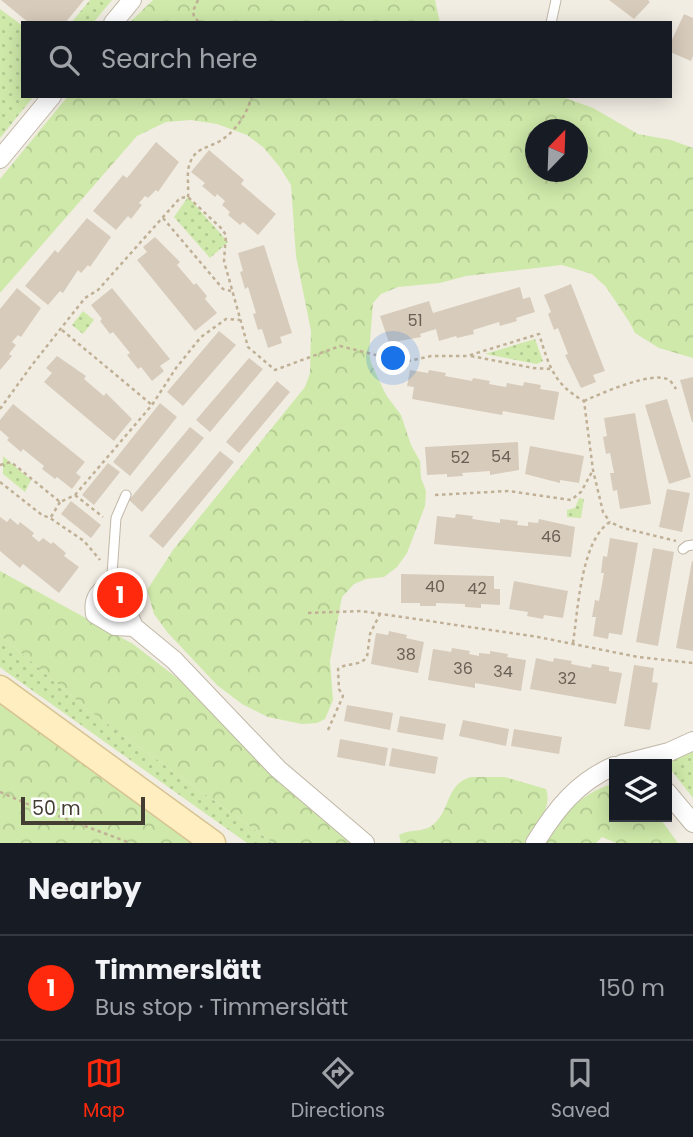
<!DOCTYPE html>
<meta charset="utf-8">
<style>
body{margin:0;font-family:Poppins,sans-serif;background:#242831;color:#f1f3f6}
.controls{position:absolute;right:21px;bottom:21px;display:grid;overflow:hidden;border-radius:0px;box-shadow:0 4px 18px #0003}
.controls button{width:63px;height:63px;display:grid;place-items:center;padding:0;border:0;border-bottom:2px solid #363941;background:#171b24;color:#f1f3f6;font:35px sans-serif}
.compass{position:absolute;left:525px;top:119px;width:63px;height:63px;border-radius:50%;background:#171b24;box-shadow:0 4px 18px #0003;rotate:23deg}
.scale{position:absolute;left:21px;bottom:18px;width:124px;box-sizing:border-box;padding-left:7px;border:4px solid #443d33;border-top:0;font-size:19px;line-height:24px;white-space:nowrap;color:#443d33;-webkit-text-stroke:5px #fff;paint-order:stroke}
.you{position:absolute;left:394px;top:359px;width:24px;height:24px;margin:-18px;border:5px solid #fff;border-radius:50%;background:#1a73e8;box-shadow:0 0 0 10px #1a73e833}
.badge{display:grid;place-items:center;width:46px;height:46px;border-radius:50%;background:#ff2a0d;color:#fff;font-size:23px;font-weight:700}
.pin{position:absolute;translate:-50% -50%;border:4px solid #fff;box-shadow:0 2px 7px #0006}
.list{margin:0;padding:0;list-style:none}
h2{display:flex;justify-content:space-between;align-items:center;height:91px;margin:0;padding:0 28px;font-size:30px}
h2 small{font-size:23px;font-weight:400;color:#9ea1a6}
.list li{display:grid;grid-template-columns:46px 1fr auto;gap:21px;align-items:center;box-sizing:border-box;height:105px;padding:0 28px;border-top:2px solid #363941}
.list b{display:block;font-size:26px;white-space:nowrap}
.list p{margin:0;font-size:23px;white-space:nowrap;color:#9ea1a6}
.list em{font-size:23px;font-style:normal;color:#9ea1a6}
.icon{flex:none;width:38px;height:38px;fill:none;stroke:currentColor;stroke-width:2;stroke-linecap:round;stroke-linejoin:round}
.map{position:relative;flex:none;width:693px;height:843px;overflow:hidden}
.search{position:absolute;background:#171b24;box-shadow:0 4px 18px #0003;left:21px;right:21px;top:21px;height:77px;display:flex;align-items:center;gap:18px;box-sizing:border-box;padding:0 24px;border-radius:0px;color:#9ea1a6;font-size:26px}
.sheet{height:196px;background:#171b24}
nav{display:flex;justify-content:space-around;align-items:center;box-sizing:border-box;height:98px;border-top:2px solid #363941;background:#171b24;font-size:19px;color:#9ea1a6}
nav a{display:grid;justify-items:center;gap:4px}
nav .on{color:#ff2a0d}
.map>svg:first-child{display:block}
.grass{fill:url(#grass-dots)}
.forest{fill:url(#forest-crowns);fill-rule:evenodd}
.building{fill:#d7cbbb}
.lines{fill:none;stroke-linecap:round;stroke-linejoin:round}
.lane-casing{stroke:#c1b8a8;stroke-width:11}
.street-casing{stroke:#c1b8a8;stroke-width:20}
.secondary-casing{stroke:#d8c392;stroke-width:27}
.path{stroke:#c0b096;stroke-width:2.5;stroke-dasharray:3.5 3.5;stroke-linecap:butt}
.lane{stroke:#fff;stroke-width:9}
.street{stroke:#fff;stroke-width:18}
.secondary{stroke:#ffeec0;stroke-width:24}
.labels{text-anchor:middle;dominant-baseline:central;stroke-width:5;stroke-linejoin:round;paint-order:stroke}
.number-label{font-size:16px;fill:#696055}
</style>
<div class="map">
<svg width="693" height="843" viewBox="0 0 693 843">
<defs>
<pattern id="grass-dots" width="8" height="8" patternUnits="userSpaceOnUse" patternTransform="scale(1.75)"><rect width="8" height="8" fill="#cee9a9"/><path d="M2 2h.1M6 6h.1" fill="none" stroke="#b2c992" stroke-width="1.8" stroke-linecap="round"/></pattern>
<pattern id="forest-crowns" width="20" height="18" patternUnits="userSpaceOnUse" patternTransform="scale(1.75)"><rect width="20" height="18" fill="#cee9a9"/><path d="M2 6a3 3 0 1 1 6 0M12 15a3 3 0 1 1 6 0" fill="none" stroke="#b2c992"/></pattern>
</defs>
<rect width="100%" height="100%" fill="#f2ede3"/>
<path class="grass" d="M 90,0 L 112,0 L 93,23 L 71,23 Z
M 0,9 L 23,26 L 23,96 L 34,96 L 0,138 Z
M 188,197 L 228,242 L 210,258 L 174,217 Z
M 83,311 L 94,320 L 83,334 L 72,325 Z
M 535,339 L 543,361 L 537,364 L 485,354 Z
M 3,456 L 31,480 L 25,492 L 3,474 Z
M 579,498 L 584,499 L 581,518 L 567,517 L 567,510 L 575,508 Z
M 0,635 L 91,712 L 273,843 L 247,843 L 5,671 L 0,667 Z
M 693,751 L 693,798 L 671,770 L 667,770 L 665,764 Z"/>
<path class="forest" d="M 153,0 L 435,0 L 440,23 L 129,23 Z
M 68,96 L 544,96 L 565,98 L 593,108 L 638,134 L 671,140 L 693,148 L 693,358 L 659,348 L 635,333 L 630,323 L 606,287 L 592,274 L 562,265 L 466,276 L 440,283 L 398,287 L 381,294 L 373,303 L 369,353 L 371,363 L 386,395 L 401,415 L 411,445 L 420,461 L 421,478 L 426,491 L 425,506 L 407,553 L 397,567 L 384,577 L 366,579 L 354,584 L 342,597 L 330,661 L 333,700 L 325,719 L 317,723 L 302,724 L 268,717 L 242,704 L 217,685 L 168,633 L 154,614 L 147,590 L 173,550 L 305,387 L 310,373 L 311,331 L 296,256 L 291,185 L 279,166 L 263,147 L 247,135 L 217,124 L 191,120 L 166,122 L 137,136 L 0,293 L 0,179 ZM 536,130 L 578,130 L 578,172 L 536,172 Z
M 0,571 L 133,644 L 181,681 L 286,786 L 350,843 L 273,843 L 91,712 L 0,635 Z
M 0,702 L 194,843 L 0,843 Z
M 471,777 L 505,777 L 546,789 C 553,807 535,829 525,843 L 401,843 L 399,835 C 411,828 424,834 435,823 C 451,808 446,784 471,777 Z
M 614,783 L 614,817 L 659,817 L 678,843 L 616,843 L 602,837 L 596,843 L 545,843 C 567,811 577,796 614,783 Z"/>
<path class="building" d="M 1,0 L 84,0 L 65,23 L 29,23 Z
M 609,0 L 648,0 L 650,2 L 634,19 Z
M 684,14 L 693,18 L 693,56 L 691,61 L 670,52 L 670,44 Z
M 156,142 L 179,162 L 158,192 L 156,190 L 148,198 L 145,196 L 139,203 L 142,205 L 131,219 L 128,216 L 116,230 L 93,211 L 123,175 L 127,178 Z
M 209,150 L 244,180 L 241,184 L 276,214 L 258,235 L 243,222 L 240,225 L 228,215 L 230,212 L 222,205 L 225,201 L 217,194 L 215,197 L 202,186 L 205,183 L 191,172 Z
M 87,218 L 111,237 L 90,267 L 88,265 L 81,273 L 78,270 L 63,293 L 60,291 L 48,305 L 25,286 L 55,250 L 58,253 Z
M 155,237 L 180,262 L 177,265 L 194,285 L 196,283 L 207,296 L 205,299 L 217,313 L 195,331 L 137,260 L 147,252 L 143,247 Z
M 264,245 L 292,333 L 280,337 L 282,343 L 268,348 L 262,329 L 258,330 L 253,314 L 256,313 L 248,287 L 245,289 L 240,272 L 243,271 L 238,253 Z
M 571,284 L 605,371 L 593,375 L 596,382 L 581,388 L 565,355 L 568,354 L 558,328 L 554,330 L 548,314 L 551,312 L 544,295 Z
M 520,287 L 523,299 L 530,297 L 535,312 L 516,318 L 517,321 L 500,326 L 499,322 L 473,330 L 474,334 L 457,338 L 456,336 L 439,341 L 436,329 L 420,334 L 421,337 L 389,343 L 380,316 L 429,301 L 433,313 Z
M 17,288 L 41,308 L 21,337 L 18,335 L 12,342 L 16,345 L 9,354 L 12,356 L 0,370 L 0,309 Z
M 112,288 L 170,359 L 160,366 L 164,371 L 152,381 L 141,367 L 138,369 L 127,355 L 130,353 L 113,332 L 110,334 L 100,321 L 102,319 L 91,305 Z
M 219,331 L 236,345 L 183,406 L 167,392 Z
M 57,356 L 86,376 L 84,379 L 104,396 L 106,393 L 132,419 L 114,441 L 44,382 L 52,373 L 46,368 Z
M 249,358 L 263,369 L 210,432 L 196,420 Z
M 410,370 L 428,373 L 429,370 L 446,373 L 445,376 L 472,381 L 473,378 L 490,381 L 489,384 L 506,387 L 507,383 L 523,386 L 524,382 L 541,385 L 540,389 L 559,392 L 554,420 L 503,411 L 502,415 L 412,399 L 414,387 L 407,386 Z
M 693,377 L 693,422 L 692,422 L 680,380 Z
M 277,381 L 290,392 L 239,453 L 226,442 Z
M 667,399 L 691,477 L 669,484 L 645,405 Z
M 160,403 L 177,417 L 130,476 L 113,462 Z
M 13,404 L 85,462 L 76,473 L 81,477 L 72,489 L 57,477 L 55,479 L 42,469 L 44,466 L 23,449 L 21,452 L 7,440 L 9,438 L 0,430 L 0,420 Z
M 635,413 L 651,504 L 620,509 L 617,490 L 613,491 L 610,473 L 614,473 L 610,453 L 606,454 L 603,437 L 607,436 L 604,418 Z
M 190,427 L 204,438 L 142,512 L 129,500 Z
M 518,442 L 519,470 L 490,475 L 490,471 L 462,473 L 463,476 L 447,477 L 447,474 L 427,475 L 425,447 Z
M 530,446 L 584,456 L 579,483 L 560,480 L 560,483 L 525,474 Z
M 220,451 L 234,462 L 163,548 L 149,536 Z
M 108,463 L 120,472 L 94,505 L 82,495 Z
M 667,489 L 690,493 L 682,532 L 659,527 Z
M 71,501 L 101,525 L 91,538 L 61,514 Z
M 456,514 L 473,516 L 472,519 L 500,523 L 500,519 L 518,521 L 517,525 L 528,526 L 528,522 L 538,523 L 539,519 L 575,527 L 571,557 L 434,544 L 437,516 L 455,518 Z
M 0,517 L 7,522 L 10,518 L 18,525 L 20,522 L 34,533 L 32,536 L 39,542 L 43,538 L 51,544 L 53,542 L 66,553 L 64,556 L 79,567 L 59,593 L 23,564 L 20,568 L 0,551 Z
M 610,538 L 638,543 L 622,635 L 609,633 L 608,639 L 593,636 L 596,617 L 592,617 L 595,600 L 599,601 L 604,573 L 601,573 L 603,556 L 607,557 Z
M 653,548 L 674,552 L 658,646 L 636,642 Z
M 692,561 L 693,561 L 693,651 L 676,648 Z
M 401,574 L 494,576 L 494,589 L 500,589 L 500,605 L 481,604 L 481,608 L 465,607 L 465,604 L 436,603 L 436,606 L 420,606 L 420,603 L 401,603 Z
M 514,581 L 568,591 L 563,618 L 544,615 L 543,619 L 527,616 L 528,612 L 509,609 Z
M 389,631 L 407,635 L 406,638 L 424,642 L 418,673 L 371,664 L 376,633 L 388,635 Z
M 452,648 L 470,651 L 469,654 L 479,656 L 479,653 L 490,654 L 490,651 L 508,654 L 507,657 L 526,660 L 521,691 L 475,683 L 475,688 L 428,680 L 433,649 L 451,652 Z
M 536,658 L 553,662 L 554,658 L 572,661 L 571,664 L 591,668 L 592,664 L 609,667 L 609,671 L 622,673 L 616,704 L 530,689 Z
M 634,665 L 654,668 L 652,682 L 658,683 L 650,730 L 624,726 Z
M 347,705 L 393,713 L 390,730 L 344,721 Z
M 400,716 L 446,724 L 443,740 L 397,732 Z
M 463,720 L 509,729 L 506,746 L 459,736 Z
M 514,729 L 562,737 L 559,754 L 511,746 Z
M 340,739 L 388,748 L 385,766 L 337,757 Z
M 392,748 L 438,757 L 435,774 L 389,766 Z"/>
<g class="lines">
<defs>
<path id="lane" d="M 551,23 L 556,0
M 683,549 L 687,546 L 693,545
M 111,588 L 116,518 L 126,495"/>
<path id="street" d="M 113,23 L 132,0
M 0,159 L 52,96
M 134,627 L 115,626 L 95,614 C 93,602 96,594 106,588 L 116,590 L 120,595 L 134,627 L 174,660 L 278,769 L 365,843
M 622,764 L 669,752 L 693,741
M 667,792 L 693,823
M 535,843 C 556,809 577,782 614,766"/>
<path id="secondary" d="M 0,688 L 213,843"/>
</defs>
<use href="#lane" class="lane-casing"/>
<use href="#street" class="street-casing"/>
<use href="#secondary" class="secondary-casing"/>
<path class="path" d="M 198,0 L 193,11 L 194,17 L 200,23
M 201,23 L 233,23
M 188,197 C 189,187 186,172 190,163 C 195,148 208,148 220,141 C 236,131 247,114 252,96
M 163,218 L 223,289 L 231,291
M 62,330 L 152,405
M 471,356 L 533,368 L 550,369
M 584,401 C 600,394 653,370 669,380 C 671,381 674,386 676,389
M 0,409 L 32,365 L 85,298 L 98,290 L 180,198 L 188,197 L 221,228 L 226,235 L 224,261 L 248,347 L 275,370 L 340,346 L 404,362 L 431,356 L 467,356 L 539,334 C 549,365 553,384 584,401 L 593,470 L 603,512 L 610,522
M 0,465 L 11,462 L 60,502 L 75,495 L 152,405 L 176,368 L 201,337 L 226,319 L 240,320
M 0,482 L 42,515 L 50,518 L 84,541 L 100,560
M 75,495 L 103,517
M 435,495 L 508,491 L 571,500 L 581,492 L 593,470
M 51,517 L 60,502
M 308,613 L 361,611 L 538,637 L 638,657 L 693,663
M 573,643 C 578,610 581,540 610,522 L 623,528 L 676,541
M 328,730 L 343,696 L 339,689 L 338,669 C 347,662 359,667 367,657 L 370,634 L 380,614
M 0,792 L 32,806 L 130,843"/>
<use href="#lane" class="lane"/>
<use href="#street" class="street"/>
<use href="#secondary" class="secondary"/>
</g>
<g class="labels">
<g class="number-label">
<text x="415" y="320">51</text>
<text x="501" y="456">54</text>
<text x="460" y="457">52</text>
<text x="551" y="536">46</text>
<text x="435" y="586">40</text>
<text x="477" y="588">42</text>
<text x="406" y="654">38</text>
<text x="463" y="668">36</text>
<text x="503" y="671">34</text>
<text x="567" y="678">32</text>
</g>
</g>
</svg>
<div class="controls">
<button><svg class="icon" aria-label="layers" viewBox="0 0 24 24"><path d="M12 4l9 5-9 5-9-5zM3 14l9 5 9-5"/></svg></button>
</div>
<svg class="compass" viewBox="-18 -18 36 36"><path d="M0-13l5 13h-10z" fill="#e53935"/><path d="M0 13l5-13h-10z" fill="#9ea1a6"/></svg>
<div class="scale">50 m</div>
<div class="you"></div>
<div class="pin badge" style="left:120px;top:595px">1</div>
<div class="search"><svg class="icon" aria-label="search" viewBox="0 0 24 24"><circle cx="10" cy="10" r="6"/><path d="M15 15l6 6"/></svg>Search here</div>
</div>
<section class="sheet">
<h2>Nearby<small></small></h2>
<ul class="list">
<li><span class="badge">1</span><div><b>Timmerslätt</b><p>Bus stop · Timmerslätt</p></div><em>150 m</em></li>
</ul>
</section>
<nav>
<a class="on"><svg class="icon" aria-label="map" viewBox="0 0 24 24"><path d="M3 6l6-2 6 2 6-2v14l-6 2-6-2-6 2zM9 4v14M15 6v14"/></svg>Map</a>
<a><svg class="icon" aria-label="directions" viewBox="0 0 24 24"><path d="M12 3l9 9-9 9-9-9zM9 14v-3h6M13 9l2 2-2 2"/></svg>Directions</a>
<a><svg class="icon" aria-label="saved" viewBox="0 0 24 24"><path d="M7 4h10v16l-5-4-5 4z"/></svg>Saved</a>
</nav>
